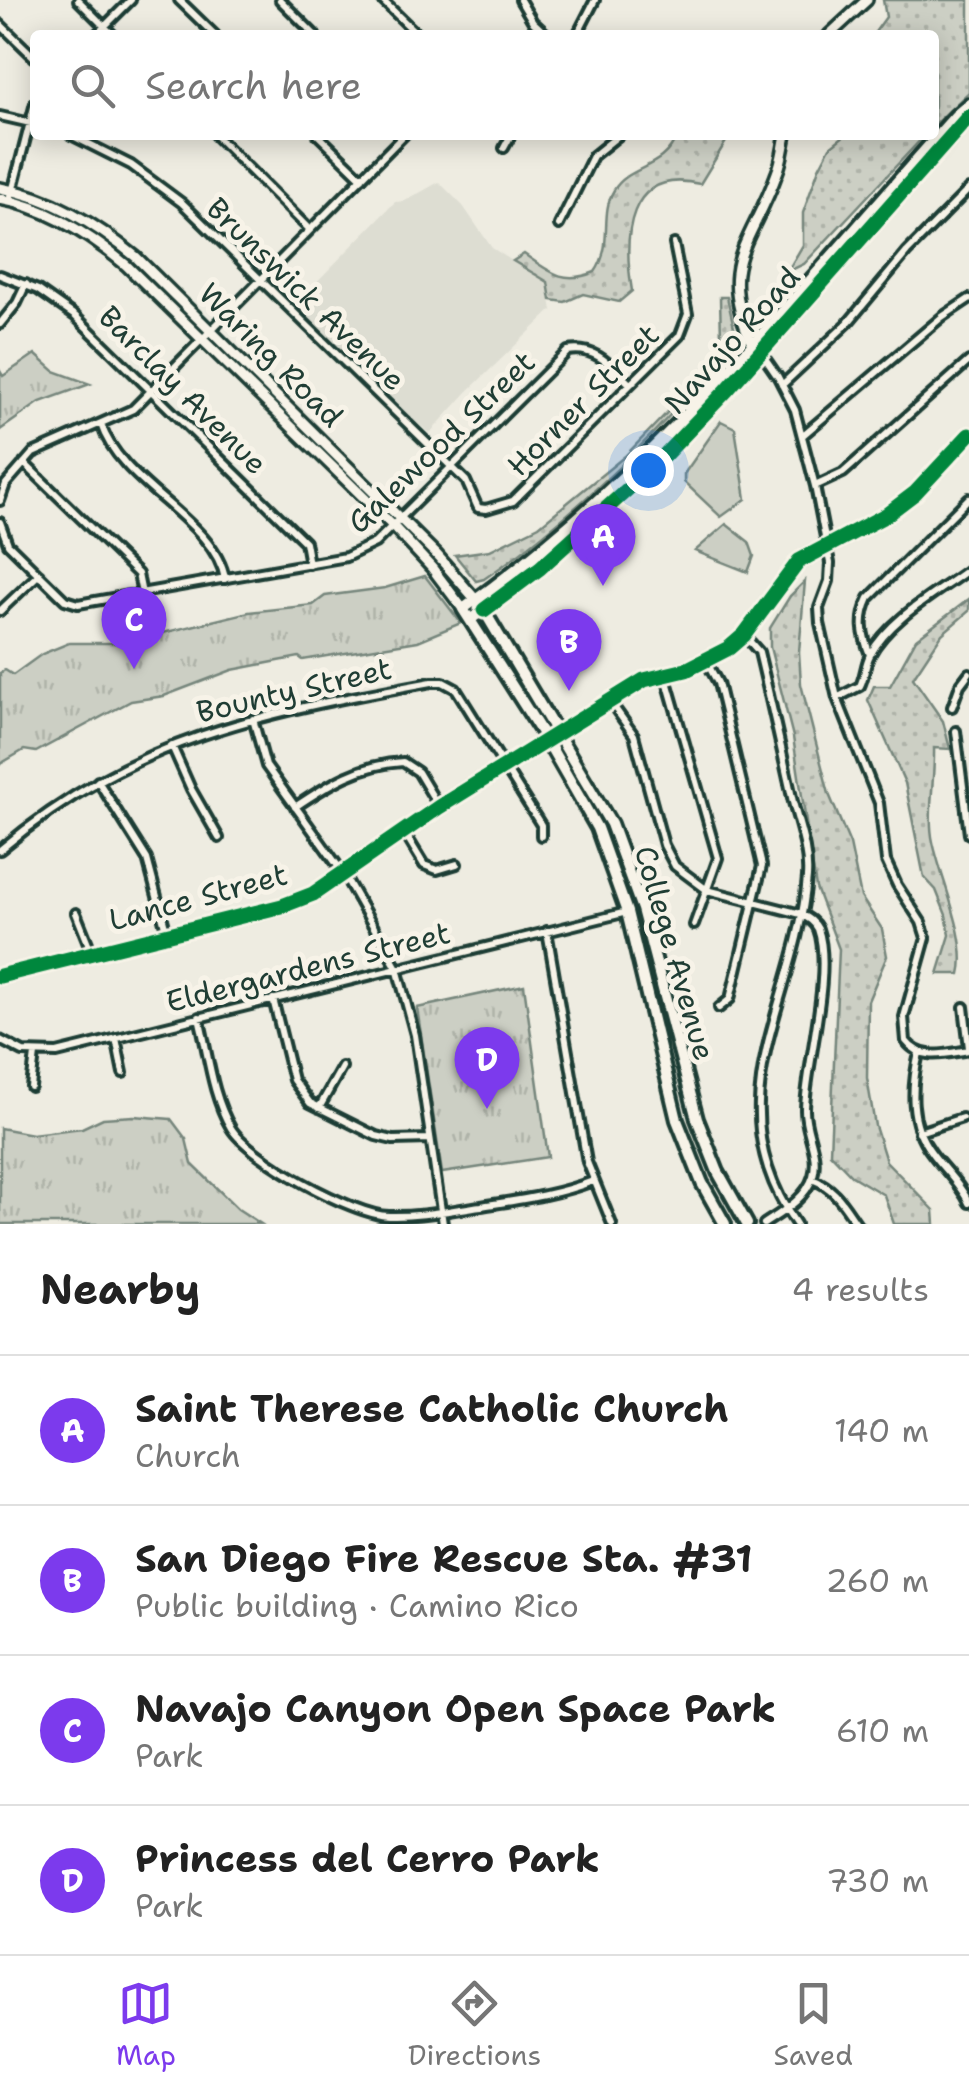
<!DOCTYPE html>
<meta charset="utf-8">
<style>
body{margin:0;font-family:"Shantell Sans",sans-serif;background:#f2f2f2;color:#222}
.you{position:absolute;left:648px;top:470px;width:35px;height:35px;margin:-25px;border:8px solid #fff;border-radius:50%;background:#1a73e8;box-shadow:0 0 0 15px #1a73e833}
.badge{display:grid;place-items:center;width:65px;height:65px;border-radius:50%;background:#7c3aed;color:#fff;font-size:32px;font-weight:700}
.pin{position:absolute;translate:-50% -82px;filter:drop-shadow(0 2px 5px #0008)}
.pin::after{content:'';position:absolute;top:52px;width:35px;height:30px;background:inherit;clip-path:polygon(0 0,100% 0,50% 100%)}
.list{margin:0;padding:0;list-style:none}
h2{display:flex;justify-content:space-between;align-items:center;height:130px;margin:0;padding:0 40px;font-size:42px}
h2 small{font-size:32px;font-weight:400;color:#767676}
.list li{display:grid;grid-template-columns:65px 1fr auto;gap:30px;align-items:center;box-sizing:border-box;height:150px;padding:0 40px;border-top:2px solid #e0e0e0}
.list b{display:block;font-size:38px;white-space:nowrap}
.list p{margin:0;font-size:32px;white-space:nowrap;color:#767676}
.list em{font-size:32px;font-style:normal;color:#767676}
.icon{flex:none;width:55px;height:55px;fill:none;stroke:currentColor;stroke-width:2;stroke-linecap:round;stroke-linejoin:round}
.map{position:relative;flex:none;width:969px;height:1224px;overflow:hidden}
.search{position:absolute;background:#fff;box-shadow:0 5px 25px #0003;left:30px;right:30px;top:30px;height:110px;display:flex;align-items:center;gap:25px;box-sizing:border-box;padding:0 35px;border-radius:10px;color:#767676;font-size:38px}
.sheet{height:730px;background:#fff}
nav{display:flex;justify-content:space-around;align-items:center;box-sizing:border-box;height:140px;border-top:2px solid #e0e0e0;background:#fff;font-size:28px;color:#767676}
nav a{display:grid;justify-items:center;gap:5px}
nav .on{color:#7c3aed}
.map>svg:first-child{display:block}
.built{fill:#ddddd2}
.grass{fill:url(#grass-dots);stroke:#76867c;stroke-width:2.5}
.park{fill:url(#park-tufts);stroke:#76867c;stroke-width:2.5}
.garden{fill:#cccfc4;stroke:#76867c;stroke-width:2.5}
.lines{fill:none;stroke-linecap:round;stroke-linejoin:round}
.street-casing{stroke:#1f3d34;stroke-width:14}
.secondary-casing{stroke:#1f3d34;stroke-width:16}
.primary-casing{stroke:#1f3d34;stroke-width:18}
.street{stroke:#f7f3e8;stroke-width:6}
.secondary{stroke:#f7f3e8;stroke-width:9}
.primary{stroke:#f7f3e8;stroke-width:10}
.cycleway-casing{stroke:#f7f3e8;stroke-width:21}
.cycleway{stroke:#00873e;stroke-width:15}
.labels{text-anchor:middle;dominant-baseline:central;stroke-width:10;stroke-linejoin:round;paint-order:stroke}
.street-label{font-size:30px;fill:#1f3d34;stroke:#f7f3e8}
</style>
<div class="map">
<svg width="969" height="1224" viewBox="0 0 969 1224">
<defs>
<pattern id="grass-dots" width="8" height="8" patternUnits="userSpaceOnUse" patternTransform="scale(2.5)"><rect width="8" height="8" fill="#cccfc4"/><path d="M2 2h.1M6 6h.1" fill="none" stroke="#afb3a9" stroke-width="1.8" stroke-linecap="round"/></pattern>
<pattern id="park-tufts" width="24" height="20" patternUnits="userSpaceOnUse" patternTransform="scale(2.5)"><rect width="24" height="20" fill="#cccfc4"/><path d="M3 7l-1-3M5 7V3M7 7l1-3M15 17l-1-3M17 17v-4M19 17l1-3" fill="none" stroke="#afb3a9"/></pattern>
</defs>
<rect width="100%" height="100%" fill="#eeece1"/>
<filter id="ink" filterUnits="userSpaceOnUse"><feTurbulence type="fractalNoise" baseFrequency=".01" numOctaves="2"/><feDisplacementMap in="SourceGraphic" scale="20" xChannelSelector="R" yChannelSelector="G"/><feConvolveMatrix kernelMatrix="1 2 1 2 8 2 1 2 1" color-interpolation-filters="sRGB"/></filter>
<g filter="url(#ink)">
<path class="built" d="M 439,182 L 463,206 L 492,248 L 547,283 L 552,310 L 467,392 L 430,433 L 408,416 L 309,319 L 297,307 L 297,302 L 395,202 L 405,201 Z"/>
<path class="grass" d="M 883,0 L 969,0 L 969,92 L 934,125 L 934,35 L 873,35 L 886,17 Z
M 677,135 L 730,135 L 700,184 C 626,167 623,237 632,291 L 619,302 L 583,294 L 565,302 L 551,300 L 548,282 L 513,261 L 524,254 C 550,272 563,285 595,272 C 614,245 599,214 614,190 C 630,164 663,171 677,135 Z
M 845,135 L 925,135 L 804,264 L 787,272 L 803,245 L 803,213 L 819,168 L 830,147 Z
M 720,297 L 727,297 L 736,336 L 726,353 C 653,437 576,516 484,579 L 476,581 L 455,555 L 490,550 L 539,526 L 625,456 L 685,394 L 714,356 L 721,339 Z
M 805,581 L 799,652 L 801,684 L 829,794 L 850,844 L 861,897 L 882,929 L 887,956 L 868,1001 L 867,1078 L 875,1126 L 886,1161 L 934,1210 L 935,1224 L 894,1224 L 884,1195 L 852,1176 L 830,1153 L 839,949 L 816,888 L 793,737 L 770,647 L 770,628 L 790,596 Z
M 969,599 L 969,611 L 942,634 L 913,678 L 943,721 L 950,749 L 934,748 C 935,777 927,816 933,842 C 941,880 969,940 960,974 L 938,974 L 950,935 L 946,915 L 936,890 L 924,877 L 905,783 L 868,700 L 874,686 L 890,686 L 916,639 Z"/>
<path class="park" d="M 35,354 L 54,371 L 90,384 L 40,402 L 0,430 L 0,371 L 3,376 Z
M 425,576 L 461,623 L 418,641 L 303,660 L 299,657 L 232,670 L 164,696 L 131,701 L 36,752 L 24,750 L 0,764 L 0,673 L 5,670 L 13,675 L 42,654 L 69,643 L 122,643 L 249,612 L 313,605 L 325,596 L 385,588 Z
M 524,985 L 548,1157 L 442,1173 L 417,1008 Z
M 134,1116 L 171,1119 L 186,1139 L 192,1164 L 238,1209 L 261,1224 L 0,1224 L 0,1128 L 32,1134 L 82,1128 L 103,1118 Z"/>
<path class="garden" d="M 721,421 L 735,428 L 746,499 L 721,517 L 684,482 L 684,474 Z
M 726,524 L 749,542 L 754,556 L 748,572 L 695,551 Z"/>
<g class="lines">
<defs>
<path id="street" d="M 78,0 L 113,35
M 179,0 L 215,35
M 280,0 L 315,35
M 382,0 L 418,35
M 520,0 L 533,22 L 547,35
M 0,24 L 35,58
M 96,35 L 131,0
M 577,35 L 595,0
M 0,116 L 35,124
M 71,135 L 131,165 L 182,203 L 466,481 L 478,508 L 486,509 L 513,501 L 680,335 L 688,314 L 674,244
M 215,135 L 310,230
M 318,135 L 362,178
M 504,148 L 511,135
M 10,200 L 35,103
M 559,225 L 593,156 L 619,135
M 0,275 L 38,290 L 75,316 L 305,542 L 309,564
M 0,324 L 17,303 L 26,284
M 760,351 L 778,377 L 795,410 L 815,486 L 830,563 L 829,581 L 819,608 L 820,623 L 837,698 L 879,803 L 886,861 L 897,885 L 921,922 L 926,938 L 904,1017 L 906,1041 C 922,1062 947,1053 969,1050
M 782,385 L 847,324 L 907,252 L 969,189
M 101,424 C 120,485 215,520 225,579
M 803,435 L 942,317 L 969,299
M 24,463 L 138,574 L 142,594
M 815,486 L 843,473 L 969,361
M 0,501 L 6,484 L 33,453 L 133,409 L 404,135
M 0,522 L 8,544 L 65,600 L 78,604 L 346,557 L 375,543 L 568,351 C 596,346 611,366 630,384
M 826,547 C 890,518 922,486 969,435
M 0,611 L 39,574
M 744,635 L 759,652 C 771,702 782,752 793,802 C 799,826 809,852 807,877 C 797,1004 711,1100 796,1224
M 870,655 C 862,634 859,619 869,598 L 969,498
M 706,661 L 718,683 L 762,866 L 730,999 L 719,1008
M 665,674 L 718,858 L 694,925
M 837,698 L 860,686 C 865,676 865,664 870,655 C 890,618 937,593 969,569
M 609,700 L 634,735 L 664,845 L 675,866 L 707,890 L 801,914 C 808,918 814,921 818,929 C 833,971 807,1061 805,1108 C 804,1131 820,1152 813,1176 C 806,1199 782,1212 764,1224
M 952,707 L 960,685 L 969,673
M 253,719 L 266,766 L 343,873 L 397,968 L 415,1035 L 443,1224
M 956,731 L 969,834
M 172,746 L 191,789 L 219,838
M 98,781 L 147,859 L 167,934
M 295,807 C 329,784 361,764 403,762 L 418,772 L 439,807
M 404,832 L 424,865 L 437,870 L 457,864
M 0,850 C 136,736 263,713 432,682 L 443,682 L 456,689 L 541,825 L 541,836
M 76,913 L 92,953
M 547,931 L 587,1162 L 612,1224
M 273,999 L 293,1080 L 310,1103 L 376,1136 L 393,1140 L 430,1139
M 964,1007 L 969,1048
M 199,1017 C 208,1053 212,1096 231,1128 C 250,1159 353,1215 389,1216 C 420,1217 451,1210 481,1206 C 519,1200 557,1195 593,1181
M 116,1038 L 123,1073
M 0,1040 L 23,1052 L 57,1053 L 627,912
M 919,1053 C 911,1087 909,1123 931,1152 C 943,1169 960,1183 969,1203
M 31,1087 L 35,1054
M 319,1108 L 342,1067
M 919,1132 L 962,1118
M 812,1179 C 835,1188 843,1204 857,1224"/>
<path id="secondary" d="M 829,35 L 867,0
M 0,188 C 52,197 96,224 136,257 L 437,555 L 476,600
M 0,199 C 47,207 90,235 126,265 L 393,526 L 432,568 L 463,609
M 752,343 C 715,262 752,244 777,173 C 782,161 783,148 786,135
M 0,976 L 282,906 L 313,894 L 439,807 L 644,680 L 686,670 L 729,648 L 744,635 L 799,561 L 826,547"/>
<path id="primary" d="M 480,604 L 611,824 L 642,909 L 697,1119 L 718,1172 L 747,1224
M 470,620 L 540,568 L 659,461 L 727,390 L 969,116
M 725,1224 L 702,1183 L 677,1120 L 627,912 L 597,828 L 546,739 L 463,609 C 654,474 801,288 956,115 L 969,104"/>
</defs>
<use href="#street" class="street-casing"/>
<use href="#secondary" class="secondary-casing"/>
<use href="#primary" class="primary-casing"/>
<use href="#street" class="street"/>
<use href="#secondary" class="secondary"/>
<use href="#primary" class="primary"/>
<defs>
<path id="cycleway" d="M 484,610 L 540,568 L 659,461 L 727,390 L 969,116
M 0,976 L 282,906 L 313,894 L 439,807 L 644,680 L 686,670 L 729,648 L 744,635 L 799,561 L 886,515 L 915,493 L 969,435"/>
</defs>
<use href="#cycleway" class="cycleway-casing"/>
<use href="#cycleway" class="cycleway"/>
</g>
</g>
<g class="labels">
<g class="street-label">
<text transform="translate(306 294) rotate(44)">Brunswick Avenue</text>
<text transform="translate(732 340) rotate(-48)">Navajo Road</text>
<text transform="translate(271 355) rotate(45)">Waring Road</text>
<text transform="translate(183 390) rotate(45)">Barclay Avenue</text>
<text transform="translate(583 400) rotate(-45)">Horner Street</text>
<text transform="translate(441 442) rotate(-44)">Galewood Street</text>
<text transform="translate(294 690) rotate(-13)">Bounty Street</text>
<text transform="translate(198 897) rotate(-15)">Lance Street</text>
<text transform="translate(675 953) rotate(74)">College Avenue</text>
<text transform="translate(308 967) rotate(-14)">Eldergardens Street</text>
</g>
</g>
</svg>
<div class="you"></div>
<div class="pin badge" style="left:603px;top:586px">A</div>
<div class="pin badge" style="left:569px;top:691px">B</div>
<div class="pin badge" style="left:134px;top:669px">C</div>
<div class="pin badge" style="left:487px;top:1109px">D</div>
<div class="search"><svg class="icon" aria-label="search" viewBox="0 0 24 24"><circle cx="10" cy="10" r="6"/><path d="M15 15l6 6"/></svg>Search here</div>
</div>
<section class="sheet">
<h2>Nearby<small>4 results</small></h2>
<ul class="list">
<li><span class="badge">A</span><div><b>Saint Therese Catholic Church</b><p>Church</p></div><em>140 m</em></li>
<li><span class="badge">B</span><div><b>San Diego Fire Rescue Sta. #31</b><p>Public building · Camino Rico</p></div><em>260 m</em></li>
<li><span class="badge">C</span><div><b>Navajo Canyon Open Space Park</b><p>Park</p></div><em>610 m</em></li>
<li><span class="badge">D</span><div><b>Princess del Cerro Park</b><p>Park</p></div><em>730 m</em></li>
</ul>
</section>
<nav>
<a class="on"><svg class="icon" aria-label="map" viewBox="0 0 24 24"><path d="M3 6l6-2 6 2 6-2v14l-6 2-6-2-6 2zM9 4v14M15 6v14"/></svg>Map</a>
<a><svg class="icon" aria-label="directions" viewBox="0 0 24 24"><path d="M12 3l9 9-9 9-9-9zM9 14v-3h6M13 9l2 2-2 2"/></svg>Directions</a>
<a><svg class="icon" aria-label="saved" viewBox="0 0 24 24"><path d="M7 4h10v16l-5-4-5 4z"/></svg>Saved</a>
</nav>
